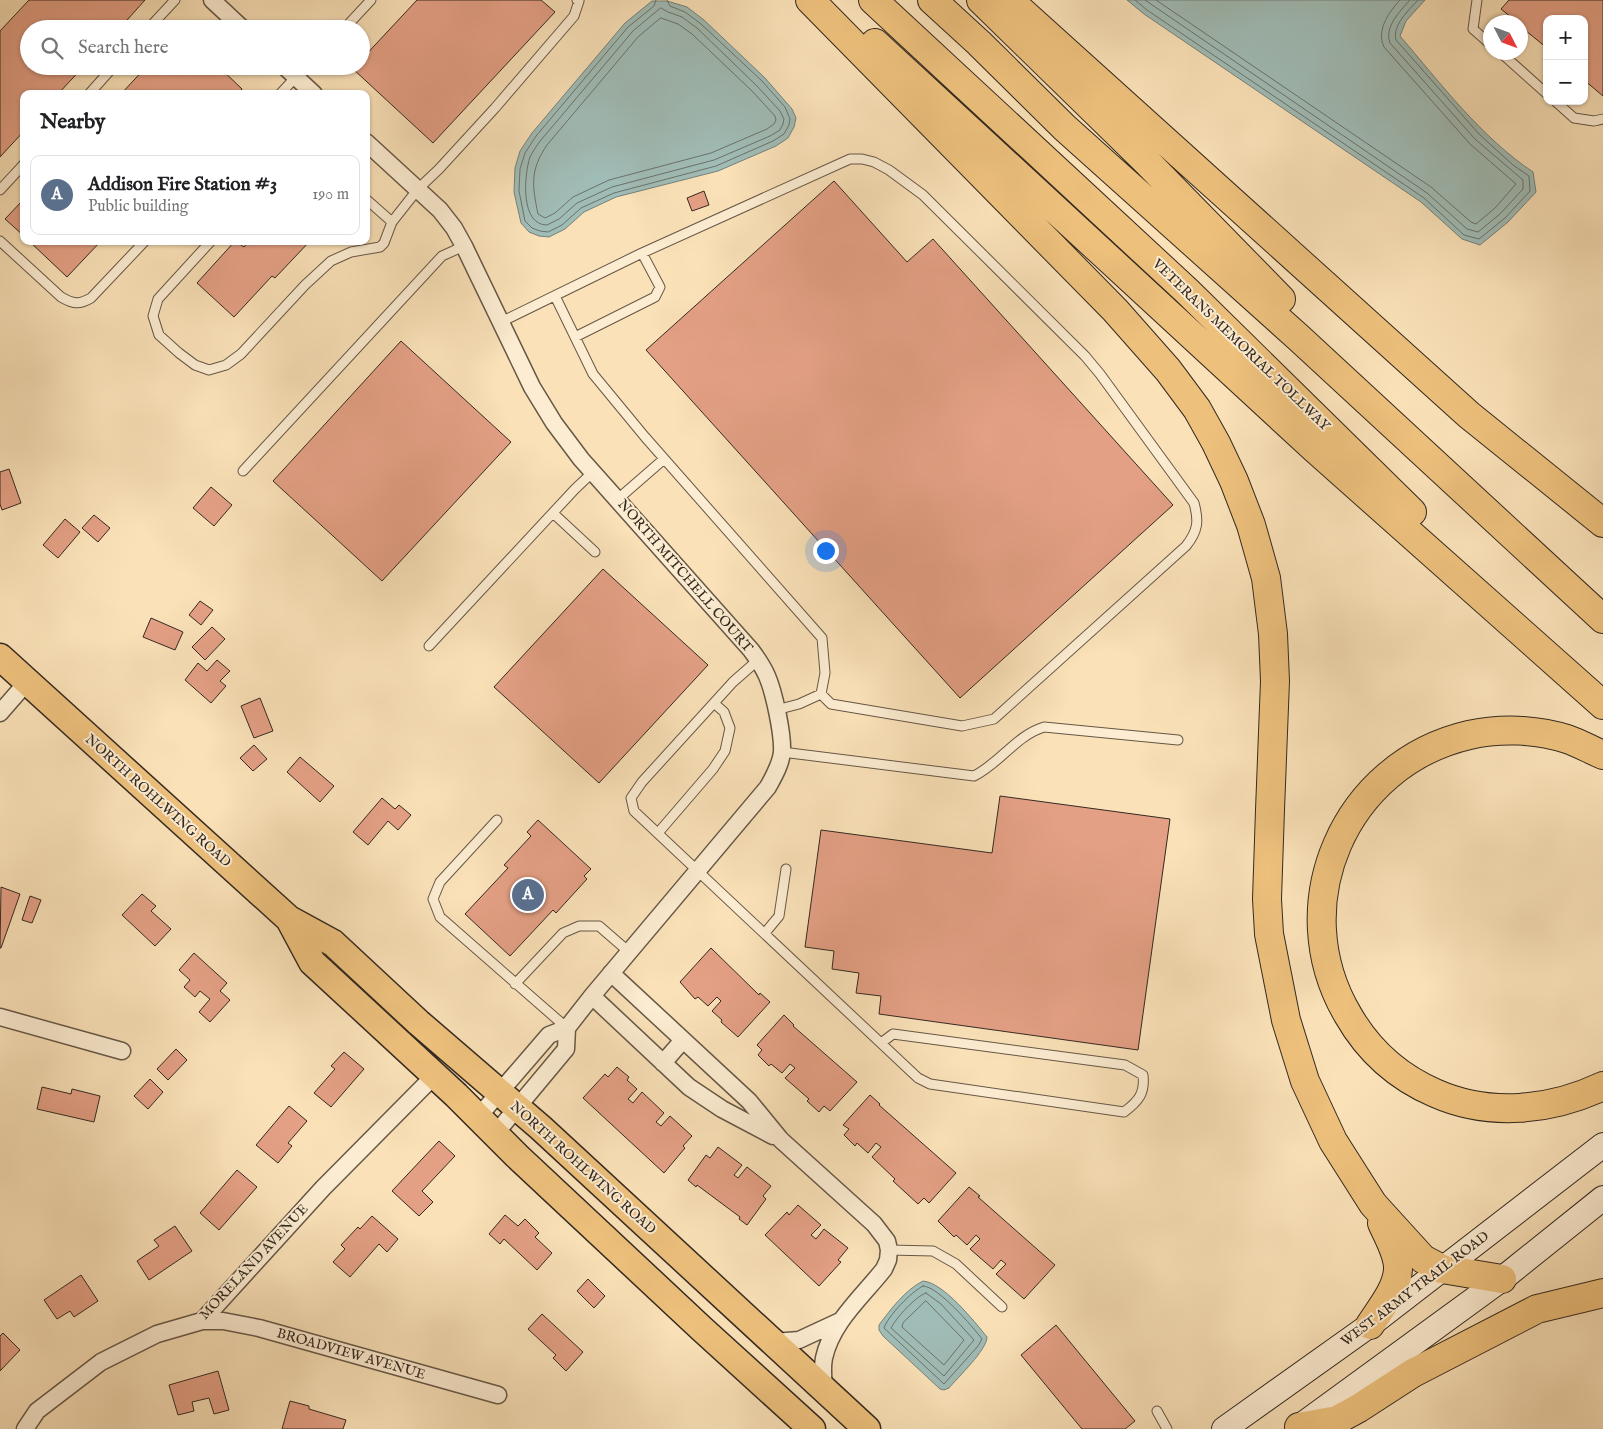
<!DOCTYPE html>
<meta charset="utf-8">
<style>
body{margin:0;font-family:"IM FELL English",serif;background:#f6f6f6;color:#202124}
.controls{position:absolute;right:15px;top:15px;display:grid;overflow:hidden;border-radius:10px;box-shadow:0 1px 4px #0004}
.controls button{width:45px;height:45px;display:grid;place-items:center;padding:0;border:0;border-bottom:1px solid #e0e0e0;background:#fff;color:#202124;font:25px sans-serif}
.compass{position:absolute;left:1483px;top:15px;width:45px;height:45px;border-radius:50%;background:#fff;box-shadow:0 1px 4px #0004;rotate:132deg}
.you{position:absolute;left:825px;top:550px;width:18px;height:18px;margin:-12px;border:4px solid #fff;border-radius:50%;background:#1a73e8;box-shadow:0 0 0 8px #1a73e833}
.badge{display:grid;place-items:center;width:32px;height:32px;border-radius:50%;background:#8f2418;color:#fff;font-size:16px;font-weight:700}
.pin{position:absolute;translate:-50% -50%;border:2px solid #fff;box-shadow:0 1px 5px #0006}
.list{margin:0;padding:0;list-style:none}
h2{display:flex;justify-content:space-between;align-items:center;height:65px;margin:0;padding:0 20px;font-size:21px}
h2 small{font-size:16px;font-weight:400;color:#757577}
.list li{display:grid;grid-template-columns:32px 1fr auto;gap:15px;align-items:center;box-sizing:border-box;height:80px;margin:0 10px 10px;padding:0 10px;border:1px solid #e0e0e0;border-radius:10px}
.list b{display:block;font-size:19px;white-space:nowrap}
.list p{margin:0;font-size:16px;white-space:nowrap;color:#757577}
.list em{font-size:16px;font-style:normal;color:#757577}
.icon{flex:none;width:28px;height:28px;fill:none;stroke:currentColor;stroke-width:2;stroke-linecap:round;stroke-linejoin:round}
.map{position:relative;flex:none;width:1603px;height:1429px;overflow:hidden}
.search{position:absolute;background:#fff;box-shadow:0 1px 4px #0004;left:20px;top:20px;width:350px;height:55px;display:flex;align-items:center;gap:12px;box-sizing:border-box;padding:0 18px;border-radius:28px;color:#757577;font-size:19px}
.panel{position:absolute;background:#fff;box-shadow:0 1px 4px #0004;left:20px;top:90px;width:350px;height:155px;border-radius:10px}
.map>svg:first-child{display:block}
.water{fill:#a0bcb6;stroke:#75817a}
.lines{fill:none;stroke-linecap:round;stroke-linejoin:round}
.shore{stroke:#6a726b;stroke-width:1}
.building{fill:#e4a085;stroke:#342920}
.service-casing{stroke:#665746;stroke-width:11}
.minor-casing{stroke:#665746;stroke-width:19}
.secondary-casing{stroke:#342920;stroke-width:26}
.primary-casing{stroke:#342920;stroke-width:29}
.motorway-casing{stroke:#342920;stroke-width:30}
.service{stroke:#fcecd1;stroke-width:9}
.minor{stroke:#fcecd1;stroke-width:16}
.secondary{stroke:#fcecd1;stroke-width:24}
.primary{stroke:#edc07c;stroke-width:26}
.motorway{stroke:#edc07c;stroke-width:28}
.labels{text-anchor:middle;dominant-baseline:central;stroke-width:4;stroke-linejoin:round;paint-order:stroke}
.street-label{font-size:14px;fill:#342920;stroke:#fcecd1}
</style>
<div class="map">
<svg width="1603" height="1429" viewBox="0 0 1603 1429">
<rect width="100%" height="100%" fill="#fae1b8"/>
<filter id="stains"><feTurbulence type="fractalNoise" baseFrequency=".004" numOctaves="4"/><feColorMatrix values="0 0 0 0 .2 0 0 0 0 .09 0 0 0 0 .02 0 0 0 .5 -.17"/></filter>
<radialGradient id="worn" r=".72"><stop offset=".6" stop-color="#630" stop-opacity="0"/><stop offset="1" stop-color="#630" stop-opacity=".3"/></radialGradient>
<path class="water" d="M 1127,0 L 1425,0 L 1406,21 L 1400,36 C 1441,84 1481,137 1533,172 L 1536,192 L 1508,222 L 1480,245 L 1462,239 L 1421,202 L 1144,14 Z
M 652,1 L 667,1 L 687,7 L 704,20 L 765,78 L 792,109 L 796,118 L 794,127 L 788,138 L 776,146 L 718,171 L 616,197 L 584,212 L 565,229 L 549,237 L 539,236 L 529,232 L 521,223 L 514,192 L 515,168 L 520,151 L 532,133 L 625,23 Z
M 923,1281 C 944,1283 974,1321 987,1337 C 987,1350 958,1377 949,1388 L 944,1390 L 940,1389 L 883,1336 L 879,1330 L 879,1325 C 891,1309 905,1290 923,1281 Z"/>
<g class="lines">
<path class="shore" d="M 656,0 L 654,6 L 628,27 L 536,136 L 525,153 L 520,169 L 519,191 L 525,221 L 532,228 L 540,231 L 548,232 L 562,225 L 581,208 L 614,193 L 716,166 L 773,141 L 784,134 L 789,125 L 790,119 L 785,107 L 762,81 L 701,24 L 685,12 L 670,6 L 667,0
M 1135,0 L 1147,10 L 1424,198 L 1464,235 L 1479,239 L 1505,218 L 1530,191 L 1529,176 L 1513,165 L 1479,134 L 1396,40 C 1392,25 1409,10 1418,0
M 1145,0 L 1427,193 L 1467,229 L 1478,232 L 1500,214 L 1523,189 L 1523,180 L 1475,139 L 1390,43 C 1384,27 1400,11 1410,0
M 1156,0 L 1431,187 L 1471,222 L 1476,224 L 1495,208 L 1516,184 L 1470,144 L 1384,47 C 1376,30 1389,12 1400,0
M 661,8 L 668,12 L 682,17 L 697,28 L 757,86 L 780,111 L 784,119 L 783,124 L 780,130 L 770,136 L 714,160 L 612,187 L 577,203 L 559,219 L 547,225 C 520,225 524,175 530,157 C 533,151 537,145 541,140 L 633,31 Z
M 661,18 L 678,24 L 692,34 L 752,91 L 775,116 L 776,120 L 774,124 L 767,129 L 711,153 L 609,180 L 573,197 L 555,213 L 545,218 L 538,214 C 532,185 530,170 547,145 L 638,37 Z
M 923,1286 C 938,1286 973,1327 982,1339 L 978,1346 L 944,1384 L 884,1328 C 888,1316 911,1292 923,1286 Z
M 926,1293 L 941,1304 L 974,1340 L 944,1376 L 891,1328 C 896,1318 916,1296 926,1293 Z
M 926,1301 L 964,1340 L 944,1365 L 902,1327 L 903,1323 Z"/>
</g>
<path class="building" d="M 29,0 L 145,0 L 119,29 L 29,29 L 29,66 L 84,66 L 58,94 L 24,94 L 24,131 L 0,157 L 0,31 Z
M 417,0 L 541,0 L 555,12 L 433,143 L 353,69 L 356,66 L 361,66 L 361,60 Z
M 1509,0 L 1603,0 L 1603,96 L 1584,80 L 1584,19 L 1547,19 L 1547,48 L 1520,26 L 1520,22 L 1517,22 L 1501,9 Z
M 147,66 L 218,66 L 242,89 L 238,94 L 121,94 Z
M 834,181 L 907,262 L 933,239 L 1173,505 L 960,698 L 646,350 Z
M 704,191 L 709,205 L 692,211 L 687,198 Z
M 24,199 L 24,236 L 5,219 Z
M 29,241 L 101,241 L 67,277 Z
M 235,241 L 244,247 L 249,241 L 310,241 L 275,278 L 272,276 L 234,317 L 197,283 Z
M 401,341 L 511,442 L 382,581 L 273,481 Z
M 9,469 L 21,503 L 2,510 L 0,504 L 0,472 Z
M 211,487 L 232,505 L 214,526 L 193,508 Z
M 94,515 L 110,528 L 98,542 L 82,528 Z
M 65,519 L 80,532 L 58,558 L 43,545 Z
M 603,569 L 708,665 L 599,783 L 494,687 Z
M 200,601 L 213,610 L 201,625 L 189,615 Z
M 151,618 L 183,632 L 175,650 L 143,637 Z
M 212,627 L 225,639 L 205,660 L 192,647 Z
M 217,660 L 230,671 L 220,681 L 226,686 L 211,703 L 185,680 L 198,663 L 207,671 Z
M 260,698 L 273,731 L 254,738 L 241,706 Z
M 254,745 L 267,759 L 253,771 L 240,758 Z
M 300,757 L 334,786 L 320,802 L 287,772 Z
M 1000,796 L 1170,819 L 1138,1050 L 879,1014 L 881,996 L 856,993 L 859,973 L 832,969 L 834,951 L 805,947 L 821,830 L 992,853 Z
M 382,798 L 395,809 L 399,805 L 411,815 L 398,830 L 388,821 L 368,845 L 353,832 Z
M 538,820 L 591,869 L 584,876 L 587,879 L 556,913 L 553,910 L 510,956 L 465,914 L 508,868 L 504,865 L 531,836 L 527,832 Z
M 1,887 L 20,894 L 1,948 L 0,948 Z
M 142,894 L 156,906 L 151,911 L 171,929 L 155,946 L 122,915 Z
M 30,896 L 41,900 L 32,923 L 22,920 Z
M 711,948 L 759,995 L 760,993 L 770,1002 L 738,1037 L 721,1022 L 722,1020 L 712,1011 L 721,1001 L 717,997 L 708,1006 L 698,997 L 695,999 L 680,982 Z
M 194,953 L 227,983 L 220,991 L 230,1000 L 210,1022 L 199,1012 L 210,999 L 200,991 L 195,997 L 184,987 L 190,980 L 179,970 Z
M 784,1015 L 794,1025 L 793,1026 L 857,1082 L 830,1111 L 824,1106 L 819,1112 L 807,1101 L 809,1099 L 785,1078 L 795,1068 L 790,1064 L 782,1073 L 771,1064 L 769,1066 L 758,1055 L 762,1050 L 757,1045 Z
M 176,1049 L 187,1060 L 168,1080 L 157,1069 Z
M 344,1052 L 364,1069 L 331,1107 L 314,1093 L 335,1069 L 331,1066 Z
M 617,1067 L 629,1077 L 627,1080 L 637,1089 L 628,1099 L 633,1103 L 642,1092 L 664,1113 L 656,1122 L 661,1126 L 670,1116 L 692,1136 L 683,1146 L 685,1148 L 664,1173 L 583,1098 L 605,1074 L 608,1077 Z
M 150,1079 L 163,1092 L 148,1109 L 134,1096 Z
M 42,1087 L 71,1094 L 72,1089 L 100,1096 L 94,1122 L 37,1109 Z
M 870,1095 L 880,1104 L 879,1105 L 956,1173 L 929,1203 L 924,1198 L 918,1204 L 893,1181 L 895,1179 L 872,1157 L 881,1147 L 876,1143 L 868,1153 L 857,1143 L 855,1146 L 844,1135 L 849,1129 L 843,1125 Z
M 289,1106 L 307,1121 L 288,1143 L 292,1146 L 278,1163 L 256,1145 Z
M 439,1141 L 455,1156 L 422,1191 L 433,1202 L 419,1216 L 392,1191 Z
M 718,1147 L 742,1165 L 734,1175 L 738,1178 L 747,1167 L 771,1186 L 763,1196 L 766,1199 L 747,1225 L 739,1219 L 740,1217 L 697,1185 L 696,1187 L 688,1180 L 706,1155 L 710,1158 Z
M 237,1170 L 257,1187 L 219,1230 L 200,1213 Z
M 969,1187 L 980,1196 L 978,1197 L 1055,1265 L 1024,1299 L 996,1274 L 1006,1264 L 1001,1260 L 993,1269 L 970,1249 L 980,1239 L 976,1235 L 967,1245 L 956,1235 L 954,1237 L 938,1221 Z
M 798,1205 L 821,1225 L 811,1235 L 816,1239 L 824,1229 L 848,1248 L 838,1260 L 841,1262 L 819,1286 L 765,1235 L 787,1212 L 789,1215 Z
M 505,1215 L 518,1226 L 525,1219 L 539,1233 L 535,1237 L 552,1253 L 537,1270 L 504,1239 L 500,1244 L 489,1234 Z
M 372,1216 L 398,1239 L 387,1252 L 379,1244 L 350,1277 L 333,1262 L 345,1249 L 341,1245 L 358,1227 L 360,1229 Z
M 175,1226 L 192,1251 L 149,1280 L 137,1261 L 159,1246 L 154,1240 Z
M 81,1275 L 98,1301 L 74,1317 L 70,1311 L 57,1319 L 44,1300 Z
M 588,1279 L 605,1296 L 594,1308 L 577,1291 Z
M 542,1314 L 583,1352 L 566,1371 L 553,1358 L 556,1355 L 528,1329 Z
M 1056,1325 L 1135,1421 L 1125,1429 L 1082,1429 L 1021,1355 Z
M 3,1333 L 20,1350 L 0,1371 L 0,1336 Z
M 218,1371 L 229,1410 L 214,1414 L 209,1398 L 192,1402 L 194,1411 L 178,1415 L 169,1385 Z
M 290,1401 L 309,1406 L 309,1409 L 346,1420 L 343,1429 L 282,1429 Z"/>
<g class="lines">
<defs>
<path id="service" d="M 1477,0 L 1473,29 L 1490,44
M 148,29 L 175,0
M 344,29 L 371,0
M 1500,52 L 1547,94
M 89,94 L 114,66
M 280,94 L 306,66
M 1555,101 L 1574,118 L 1594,121 L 1603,119
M 0,190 L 24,164
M 366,199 L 392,222
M 0,241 L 61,297 C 73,304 79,305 91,298 L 145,241
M 211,241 L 158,299 L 153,316 L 159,335 L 179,353 L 195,365 L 209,370 L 226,365 L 241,354 L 305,285 L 331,261 L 351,252 L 380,247 L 384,243 L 392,222 L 418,189 L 439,169 L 495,108 L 574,16 L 579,1 L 577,0
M 555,296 L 593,374 L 645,437 L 822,638 L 825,673 L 821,694 L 799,704 L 776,710
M 501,322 L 642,253 L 850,159 L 862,159 L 874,162 L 889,170 L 923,195 L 1085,356 L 1100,374 L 1194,503 C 1199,521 1198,531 1186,546 L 994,719 L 962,726 L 831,704 L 821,694
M 575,337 L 655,297 L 660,287 L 642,253
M 243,471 L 442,256 L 464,246
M 618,499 L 664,459
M 553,513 L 595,552
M 429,646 L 575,489 L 593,472
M 758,660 L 733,682 L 642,782 L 631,798 L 634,811 L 918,1078 L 930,1084 L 1124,1112 C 1139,1101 1145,1093 1143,1075 L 1125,1065 L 893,1034 L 881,1043
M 782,752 L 974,776 C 1000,763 1017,735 1044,727 L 1178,740
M 497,820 L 440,882 L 433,899 L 440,917 L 567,1028
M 658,833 L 713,769 L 725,751 L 730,728 L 724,712 L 714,703
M 765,933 L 779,916 L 786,869
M 515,984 L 563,933 L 579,926 L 599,926 L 629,952
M 889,1250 L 933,1251 L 956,1264 L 1002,1307
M 1157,1411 L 1167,1429"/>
<path id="minor" d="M 212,0 L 243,29
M 284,66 L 314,94
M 366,142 L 440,210 L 454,228 L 464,246 L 532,387 L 554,423 L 581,459 L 751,650 C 757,658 763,667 767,676 C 774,692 783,734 782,752 C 781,764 774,776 768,787 L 592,996 L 567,1028 L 549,1035 L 479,1116
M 0,713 L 27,682
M 611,973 L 749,1101 L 781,1140 L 874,1224 L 887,1241 L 889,1250 L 888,1260 L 884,1269 C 862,1297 832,1322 824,1358 C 822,1368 823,1378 824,1389
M 592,996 L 689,1087 L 722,1109 L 773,1136
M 0,1017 L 122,1051
M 663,1063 L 683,1040
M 496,1133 L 566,1049 L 567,1028
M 202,1321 L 223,1321 L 259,1328 L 498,1395
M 774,1342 L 799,1340 L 840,1321
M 25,1429 L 37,1411 L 101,1362 L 157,1334 L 202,1321 L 323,1188 L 434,1076"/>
<path id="secondary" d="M 1299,1427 L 1502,1279 L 1603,1198
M 1224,1429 L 1370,1325 L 1603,1145"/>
<path id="primary" d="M 0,657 L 289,919 L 333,943 L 419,1023 L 541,1128 L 867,1429
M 289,919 L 312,962 L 456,1095 L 517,1156 L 702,1329 L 812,1429"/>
<path id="motorway" d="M 810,0 L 1115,310 L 1168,370 L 1197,409 L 1216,443 L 1234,481 L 1251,525 L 1266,578 L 1273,634 L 1275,681 L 1270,810 L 1267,899 L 1269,934 L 1286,1020 L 1305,1081 L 1333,1141 L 1373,1204 L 1423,1259 L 1442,1269 L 1502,1279
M 873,0 L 1187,291 L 1412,512
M 932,0 L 979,43 L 1065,128 L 1299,338 L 1603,619
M 981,0 L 1145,160 L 1281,299
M 1009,0 L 1469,415 L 1603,523
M 875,43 L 1315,449 L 1603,705
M 1603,755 C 1591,750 1579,743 1567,739 C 1536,729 1500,728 1469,735 C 1344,764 1283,905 1348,1015 C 1368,1050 1398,1077 1435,1093 C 1489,1117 1550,1111 1603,1086
M 1370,1325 C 1380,1309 1398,1288 1398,1268 C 1398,1253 1388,1237 1382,1223
M 1299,1427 L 1337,1420 L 1359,1408 L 1413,1373 L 1537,1309 L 1603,1293"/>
</defs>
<use href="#service" class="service-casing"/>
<use href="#minor" class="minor-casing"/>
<use href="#secondary" class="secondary-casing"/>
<use href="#primary" class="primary-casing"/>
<use href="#motorway" class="motorway-casing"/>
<use href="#service" class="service"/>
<use href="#minor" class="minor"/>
<use href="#secondary" class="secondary"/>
<use href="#primary" class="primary"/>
<use href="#motorway" class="motorway"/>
</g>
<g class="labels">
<g class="street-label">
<text transform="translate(1241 345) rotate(44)">VETERANS MEMORIAL TOLLWAY</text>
<text transform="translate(685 576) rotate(49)">NORTH MITCHELL COURT</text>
<text transform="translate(158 801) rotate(42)">NORTH ROHLWING ROAD</text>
<text transform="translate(583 1168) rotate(42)">NORTH ROHLWING ROAD</text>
<text transform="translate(254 1262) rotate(-47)">MORELAND AVENUE</text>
<text transform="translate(1415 1289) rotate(-37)">WEST ARMY TRAIL ROAD</text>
<text transform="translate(351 1354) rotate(16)">BROADVIEW AVENUE</text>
</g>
</g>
<rect width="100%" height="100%" filter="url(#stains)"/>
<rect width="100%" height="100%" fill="url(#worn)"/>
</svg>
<div class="controls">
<button>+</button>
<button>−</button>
</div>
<svg class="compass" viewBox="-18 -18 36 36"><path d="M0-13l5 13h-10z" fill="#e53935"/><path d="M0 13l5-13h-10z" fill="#757577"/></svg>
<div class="you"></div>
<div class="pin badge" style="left:528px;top:895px;background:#5c6f8a">A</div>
<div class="search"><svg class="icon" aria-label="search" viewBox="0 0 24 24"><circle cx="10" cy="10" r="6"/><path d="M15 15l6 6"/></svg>Search here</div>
<section class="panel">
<h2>Nearby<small></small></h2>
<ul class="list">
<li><span class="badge" style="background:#5c6f8a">A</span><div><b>Addison Fire Station #3</b><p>Public building</p></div><em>190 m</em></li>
</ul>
</section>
</div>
